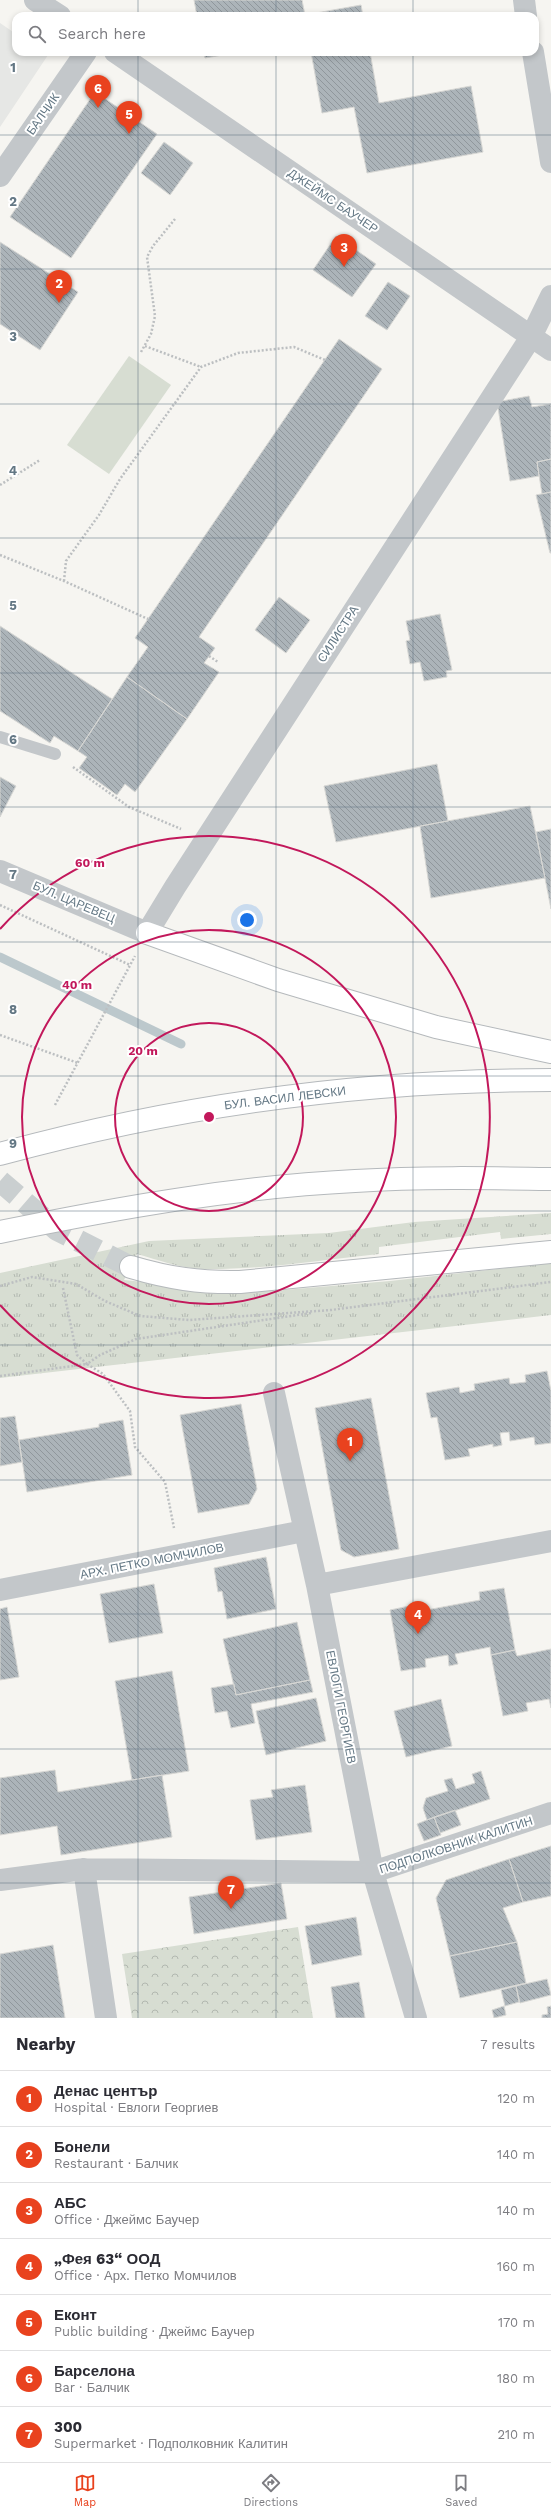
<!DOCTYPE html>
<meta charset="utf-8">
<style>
body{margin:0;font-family:"Work Sans",sans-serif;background:#f2f2f3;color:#2b2b33}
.you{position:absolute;left:247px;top:920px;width:14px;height:14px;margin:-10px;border:3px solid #fff;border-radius:50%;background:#1a73e8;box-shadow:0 0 0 6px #1a73e833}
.badge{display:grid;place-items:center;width:26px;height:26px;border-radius:50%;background:#e9421e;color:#fff;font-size:13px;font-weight:700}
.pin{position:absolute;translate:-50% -33px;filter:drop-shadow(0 1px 2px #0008)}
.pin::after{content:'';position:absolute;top:21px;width:14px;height:12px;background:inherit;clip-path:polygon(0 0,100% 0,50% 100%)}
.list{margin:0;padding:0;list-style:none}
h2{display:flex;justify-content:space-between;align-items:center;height:52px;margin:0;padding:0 16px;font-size:17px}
h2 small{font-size:13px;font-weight:400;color:#7c7c81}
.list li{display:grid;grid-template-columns:26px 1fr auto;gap:12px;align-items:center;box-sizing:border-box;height:56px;padding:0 16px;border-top:1px solid #e1e1e2}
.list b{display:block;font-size:15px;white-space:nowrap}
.list p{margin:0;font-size:13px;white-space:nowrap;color:#7c7c81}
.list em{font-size:13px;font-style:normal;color:#7c7c81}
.icon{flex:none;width:22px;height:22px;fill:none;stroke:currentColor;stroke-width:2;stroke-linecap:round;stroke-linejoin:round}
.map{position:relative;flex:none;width:551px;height:2018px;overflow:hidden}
.search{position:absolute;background:#fff;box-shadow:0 2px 6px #0003;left:12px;right:12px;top:12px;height:44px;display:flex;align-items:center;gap:10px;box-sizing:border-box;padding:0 14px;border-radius:12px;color:#7c7c81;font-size:15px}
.sheet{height:444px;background:#fff}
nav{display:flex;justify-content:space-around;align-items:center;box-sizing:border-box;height:56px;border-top:1px solid #e1e1e2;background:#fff;font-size:11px;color:#7c7c81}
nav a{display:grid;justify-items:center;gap:2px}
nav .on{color:#e9421e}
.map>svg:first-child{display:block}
.built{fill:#e6e7e5}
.grass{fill:url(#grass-tufts)}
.forest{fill:url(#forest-crowns)}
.pitch{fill:#d7ddd2}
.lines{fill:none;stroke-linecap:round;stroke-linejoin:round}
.stream{stroke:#bcc8cc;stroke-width:9}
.building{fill:url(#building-back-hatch);stroke:#d7d7d4}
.highway-tunnel{stroke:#cacfd0;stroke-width:22;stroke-dasharray:22 11;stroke-linecap:butt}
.highway-casing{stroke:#b5b9bc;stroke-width:24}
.path{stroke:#bcbfc1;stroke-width:2.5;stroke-dasharray:2 2;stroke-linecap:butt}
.lane{stroke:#c3c7ca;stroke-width:12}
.street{stroke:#c3c7ca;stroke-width:22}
.highway{stroke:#fff;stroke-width:22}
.grid{fill:none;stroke:#637784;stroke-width:1;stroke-opacity:0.55}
.ring{fill:none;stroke:#c2185b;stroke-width:2}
.labels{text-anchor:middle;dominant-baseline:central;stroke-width:4;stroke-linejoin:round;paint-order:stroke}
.street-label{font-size:12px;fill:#637784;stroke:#fff}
.grid-label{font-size:13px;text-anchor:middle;font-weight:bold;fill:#637784;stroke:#fff;stroke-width:4;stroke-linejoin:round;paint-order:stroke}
.centre{fill:#c2185b;stroke:#fff;stroke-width:2}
.ring-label{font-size:12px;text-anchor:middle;font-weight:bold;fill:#c2185b;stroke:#fff;stroke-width:4;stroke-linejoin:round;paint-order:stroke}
</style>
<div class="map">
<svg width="551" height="2018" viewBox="0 0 551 2018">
<defs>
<pattern id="grass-tufts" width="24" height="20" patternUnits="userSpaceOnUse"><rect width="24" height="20" fill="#d7ddd2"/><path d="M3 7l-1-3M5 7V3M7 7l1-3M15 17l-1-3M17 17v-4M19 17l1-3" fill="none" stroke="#b2b8b0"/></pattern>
<pattern id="forest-crowns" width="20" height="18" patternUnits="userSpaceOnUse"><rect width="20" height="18" fill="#d7ddd2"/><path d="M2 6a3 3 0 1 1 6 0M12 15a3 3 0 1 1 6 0" fill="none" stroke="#b2b8b0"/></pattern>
<pattern id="building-back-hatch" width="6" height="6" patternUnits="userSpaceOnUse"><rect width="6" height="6" fill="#acb4b9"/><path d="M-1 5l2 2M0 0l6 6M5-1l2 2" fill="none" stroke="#90979c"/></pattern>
</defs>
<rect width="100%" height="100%" fill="#f6f5f1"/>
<path class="built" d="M 0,23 L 16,34 L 16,52 L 43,52 L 48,55 L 0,127 Z"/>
<path class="grass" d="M 551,1213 L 551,1234 L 501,1239 L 500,1232 L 379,1247 L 379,1254 C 321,1260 261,1270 202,1269 C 180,1268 158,1260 137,1254 L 124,1280 L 240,1292 L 272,1291 L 390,1281 L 551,1263 L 551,1315 L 0,1378 L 0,1273 L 149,1241 L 329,1233 L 414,1222 Z"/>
<path class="forest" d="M 298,1927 L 313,2018 L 132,2018 L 122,1954 Z"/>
<path class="pitch" d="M 129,356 L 171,385 L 109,474 L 67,445 Z"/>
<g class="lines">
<path class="stream" d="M 0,957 L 181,1044"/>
</g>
<path class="building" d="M 194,0 L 302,0 L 305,15 L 361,5 L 363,16 L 197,16 Z
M 204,52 L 240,52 L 205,58 Z
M 311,52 L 370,52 L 379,103 L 471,86 L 483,152 L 367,173 L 354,107 L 322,113 Z
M 95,92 L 157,134 L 71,258 L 10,217 Z
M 164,142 L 193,163 L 170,195 L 141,173 Z
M 336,236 L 376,264 L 352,297 L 313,270 Z
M 0,242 L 78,292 L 40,350 L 0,324 Z
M 388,282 L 410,296 L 387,330 L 365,316 Z
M 339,339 L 382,369 L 199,637 L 215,648 L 204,663 L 219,672 L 187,719 L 127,677 L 148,647 L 135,638 Z
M 529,396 L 532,407 L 551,404 L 551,459 L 537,462 L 539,476 L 510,481 L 497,402 Z
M 551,459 L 551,492 L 542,494 L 537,462 Z
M 551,492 L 551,553 L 550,553 L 536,495 Z
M 279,597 L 310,620 L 286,653 L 255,630 Z
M 440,614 L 452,670 L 446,671 L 447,677 L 424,681 L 420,662 L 410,664 L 406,641 L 410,640 L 406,621 Z
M 0,626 L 112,699 L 78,751 L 54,736 L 50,743 L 0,711 Z
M 127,677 L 187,719 L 135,792 L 125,784 L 117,795 L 79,768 L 87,757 L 78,751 Z
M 437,764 L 448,821 L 336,842 L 324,786 Z
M 0,777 L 16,786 L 0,817 Z
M 530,806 L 545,878 L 431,898 L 420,826 Z
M 551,829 L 551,909 L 536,832 Z
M 547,1371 L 551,1391 L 551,1443 L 535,1445 L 534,1437 L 510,1441 L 509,1432 L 500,1433 L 502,1445 L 493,1447 L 493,1444 L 468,1449 L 470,1456 L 445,1460 L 437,1417 L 431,1418 L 426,1393 L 459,1387 L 460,1393 L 475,1390 L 474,1384 L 509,1378 L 510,1384 L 526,1382 L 525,1375 Z
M 371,1398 L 399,1549 L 354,1557 L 341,1550 L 315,1408 Z
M 241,1404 L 257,1489 L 249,1504 L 198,1513 L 180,1415 Z
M 15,1416 L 22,1462 L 0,1466 L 0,1418 Z
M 123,1420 L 132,1475 L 27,1492 L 19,1440 L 99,1427 L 99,1424 Z
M 266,1557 L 276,1609 L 227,1619 L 222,1591 L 218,1592 L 214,1568 Z
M 154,1584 L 163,1633 L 109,1643 L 100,1594 Z
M 504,1588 L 515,1650 L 491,1655 L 490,1647 L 455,1654 L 458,1664 L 449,1666 L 448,1655 L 425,1659 L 426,1667 L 401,1671 L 390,1610 L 414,1605 L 416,1612 L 480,1600 L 479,1592 Z
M 7,1607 L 19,1677 L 0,1680 L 0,1609 Z
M 297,1622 L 310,1680 L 236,1695 L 223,1639 Z
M 551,1649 L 551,1708 L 549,1699 L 526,1703 L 528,1711 L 503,1716 L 491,1655 L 515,1650 L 517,1656 Z
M 172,1671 L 189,1771 L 132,1780 L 115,1681 Z
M 310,1680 L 313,1692 L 251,1704 L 255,1723 L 231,1728 L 227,1711 L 215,1713 L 211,1688 L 234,1684 L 236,1695 Z
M 316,1698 L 326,1741 L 266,1755 L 256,1711 Z
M 441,1699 L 452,1746 L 406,1757 L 394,1711 Z
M 55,1770 L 58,1792 L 162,1775 L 172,1837 L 61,1855 L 57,1826 L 0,1835 L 0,1778 Z
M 481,1771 L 490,1799 L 427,1820 L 423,1808 L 426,1798 L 448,1791 L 444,1780 L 452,1778 L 456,1789 L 475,1783 L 472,1774 Z
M 305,1785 L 312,1832 L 256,1840 L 250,1800 L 273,1797 L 271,1790 Z
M 455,1810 L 461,1825 L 440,1833 L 434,1817 Z
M 434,1817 L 441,1835 L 424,1841 L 417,1824 Z
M 551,1846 L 551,1896 L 523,1902 L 509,1859 Z
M 509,1859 L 523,1902 L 503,1908 L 517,1942 L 450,1956 L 436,1898 L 446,1880 Z
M 281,1883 L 287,1919 L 194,1934 L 189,1897 Z
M 356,1917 L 362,1955 L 312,1965 L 305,1926 Z
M 517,1942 L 526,1983 L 460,1998 L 450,1956 Z
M 53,1945 L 65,2018 L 0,2018 L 0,1954 Z
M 547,1979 L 551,1995 L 520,2003 L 516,1986 Z
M 359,1982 L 365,2018 L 336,2018 L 331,1987 Z
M 516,1986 L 519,2002 L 505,2006 L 501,1990 Z
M 504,2006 L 506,2015 L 494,2018 L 492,2010 Z
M 551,2006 L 551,2018 L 542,2018 L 542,2015 L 548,2014 L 547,2007 Z"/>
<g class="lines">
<path class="highway-tunnel" d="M 0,1181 L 57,1230 L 131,1267"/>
<defs>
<path id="highway" d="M 147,933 L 278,980 L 436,1027 L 551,1052
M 0,1154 C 179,1105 365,1080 551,1080
M 0,1232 C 117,1208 235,1187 355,1181 C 420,1177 486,1178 551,1179
M 131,1267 C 168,1278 200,1283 240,1282 L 551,1252"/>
</defs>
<use href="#highway" class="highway-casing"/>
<path class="path" d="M 145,346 L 201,367
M 141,352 L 151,334 L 155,316 L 147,257 L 153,246 L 175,219
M 0,485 L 40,460
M 0,555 L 64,581 L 148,619
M 64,581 L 66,561 L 99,515 L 120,479 L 201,367 L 238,353 L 294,347 L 325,360
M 209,656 L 218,662
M 73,767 L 129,807 L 181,829
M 0,905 L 130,965
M 0,1035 L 78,1063
M 55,1105 L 135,956
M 0,1286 L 32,1277 L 76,1284 L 105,1301 L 140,1316 L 189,1320 L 331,1310 L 551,1282
M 63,1288 L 77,1355 L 87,1364 L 100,1355 L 136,1339 L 311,1313
M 0,1376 L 87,1364 L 103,1374 L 130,1411 L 135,1447 L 165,1482 L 174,1528"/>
<path class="lane" d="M 0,737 L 55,754"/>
<path class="street" d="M 35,0 L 60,16
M 524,0 L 526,16
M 115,52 L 551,350
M 533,52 L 551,162
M 0,176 L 86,52
M 0,871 L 147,933 L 175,887 L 531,337 L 551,296
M 274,1393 L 317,1585 L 373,1872 L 416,2018
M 317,1585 L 551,1541
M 0,1590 L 304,1531
M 84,1869 L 106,2018
M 0,1880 L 84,1869 L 373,1872 L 551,1813"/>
<use href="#highway" class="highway"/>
</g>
<path class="grid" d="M 138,0 L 138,16M 276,0 L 276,16M 413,0 L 413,16M 138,52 L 138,2018M 276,52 L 276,2018M 413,52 L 413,2018M 0,135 L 551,135M 0,269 L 551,269M 0,404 L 551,404M 0,538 L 551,538M 0,673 L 551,673M 0,807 L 551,807M 0,942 L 551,942M 0,1076 L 551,1076M 0,1211 L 551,1211M 0,1345 L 551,1345M 0,1480 L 551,1480M 0,1614 L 551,1614M 0,1749 L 551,1749M 0,1883 L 551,1883"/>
<g class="ring">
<circle cx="209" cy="1117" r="94"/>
<circle cx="209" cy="1117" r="187"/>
<path d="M0 929A281 281 0 1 1 0 1305"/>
</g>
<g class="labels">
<g class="street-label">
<text transform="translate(43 114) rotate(-55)">БАЛЧИК</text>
<text transform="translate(333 201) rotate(34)">ДЖЕЙМС БАУЧЕР</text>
<text transform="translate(338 634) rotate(-57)">СИЛИСТРА</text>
<text transform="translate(74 902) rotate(23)">БУЛ. ЦАРЕВЕЦ</text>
<text transform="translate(285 1098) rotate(-7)">БУЛ. ВАСИЛ ЛЕВСКИ</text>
<text transform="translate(152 1561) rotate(-11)">АРХ. ПЕТКО МОМЧИЛОВ</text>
<text transform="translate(341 1707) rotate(79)">ЕВЛОГИ ГЕОРГИЕВ</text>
<text transform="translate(456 1845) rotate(-18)">ПОДПОЛКОВНИК КАЛИТИН</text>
</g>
</g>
<g class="grid-label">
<text x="13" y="72">1</text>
<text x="13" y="206">2</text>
<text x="13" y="341">3</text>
<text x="13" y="475">4</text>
<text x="13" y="610">5</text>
<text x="13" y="744">6</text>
<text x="13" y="879">7</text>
<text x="13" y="1014">8</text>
<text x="13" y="1148">9</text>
</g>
<circle cx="209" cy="1117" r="6" class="centre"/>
<g class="ring-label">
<text x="90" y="867">60 m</text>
<text x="77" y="989">40 m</text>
<text x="143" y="1055">20 m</text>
</g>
</svg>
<div class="you"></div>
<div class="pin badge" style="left:350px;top:1461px">1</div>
<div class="pin badge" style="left:59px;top:303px">2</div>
<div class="pin badge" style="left:344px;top:267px">3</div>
<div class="pin badge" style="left:418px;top:1634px">4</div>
<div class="pin badge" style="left:129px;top:134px">5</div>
<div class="pin badge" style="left:98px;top:108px">6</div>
<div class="pin badge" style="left:231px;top:1909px">7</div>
<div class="search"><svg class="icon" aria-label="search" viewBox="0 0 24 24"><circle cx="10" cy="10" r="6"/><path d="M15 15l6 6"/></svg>Search here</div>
</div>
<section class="sheet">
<h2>Nearby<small>7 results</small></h2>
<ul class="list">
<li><span class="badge">1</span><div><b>Денас център</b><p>Hospital · Евлоги Георгиев</p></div><em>120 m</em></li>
<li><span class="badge">2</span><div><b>Бонели</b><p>Restaurant · Балчик</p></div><em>140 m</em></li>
<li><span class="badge">3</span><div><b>АБС</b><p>Office · Джеймс Баучер</p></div><em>140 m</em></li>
<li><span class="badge">4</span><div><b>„Фея 63“ ООД</b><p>Office · Арх. Петко Момчилов</p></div><em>160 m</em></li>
<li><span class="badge">5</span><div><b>Еконт</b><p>Public building · Джеймс Баучер</p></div><em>170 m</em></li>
<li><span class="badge">6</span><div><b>Барселона</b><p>Bar · Балчик</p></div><em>180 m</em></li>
<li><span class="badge">7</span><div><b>300</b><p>Supermarket · Подполковник Калитин</p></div><em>210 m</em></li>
</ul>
</section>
<nav>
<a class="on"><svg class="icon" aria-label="map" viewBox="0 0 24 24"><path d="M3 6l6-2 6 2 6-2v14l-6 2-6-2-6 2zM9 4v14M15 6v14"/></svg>Map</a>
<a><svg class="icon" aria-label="directions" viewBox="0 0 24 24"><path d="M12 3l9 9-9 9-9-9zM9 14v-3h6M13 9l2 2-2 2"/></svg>Directions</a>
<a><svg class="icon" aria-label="saved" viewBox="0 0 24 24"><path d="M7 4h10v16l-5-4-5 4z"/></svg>Saved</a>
</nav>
